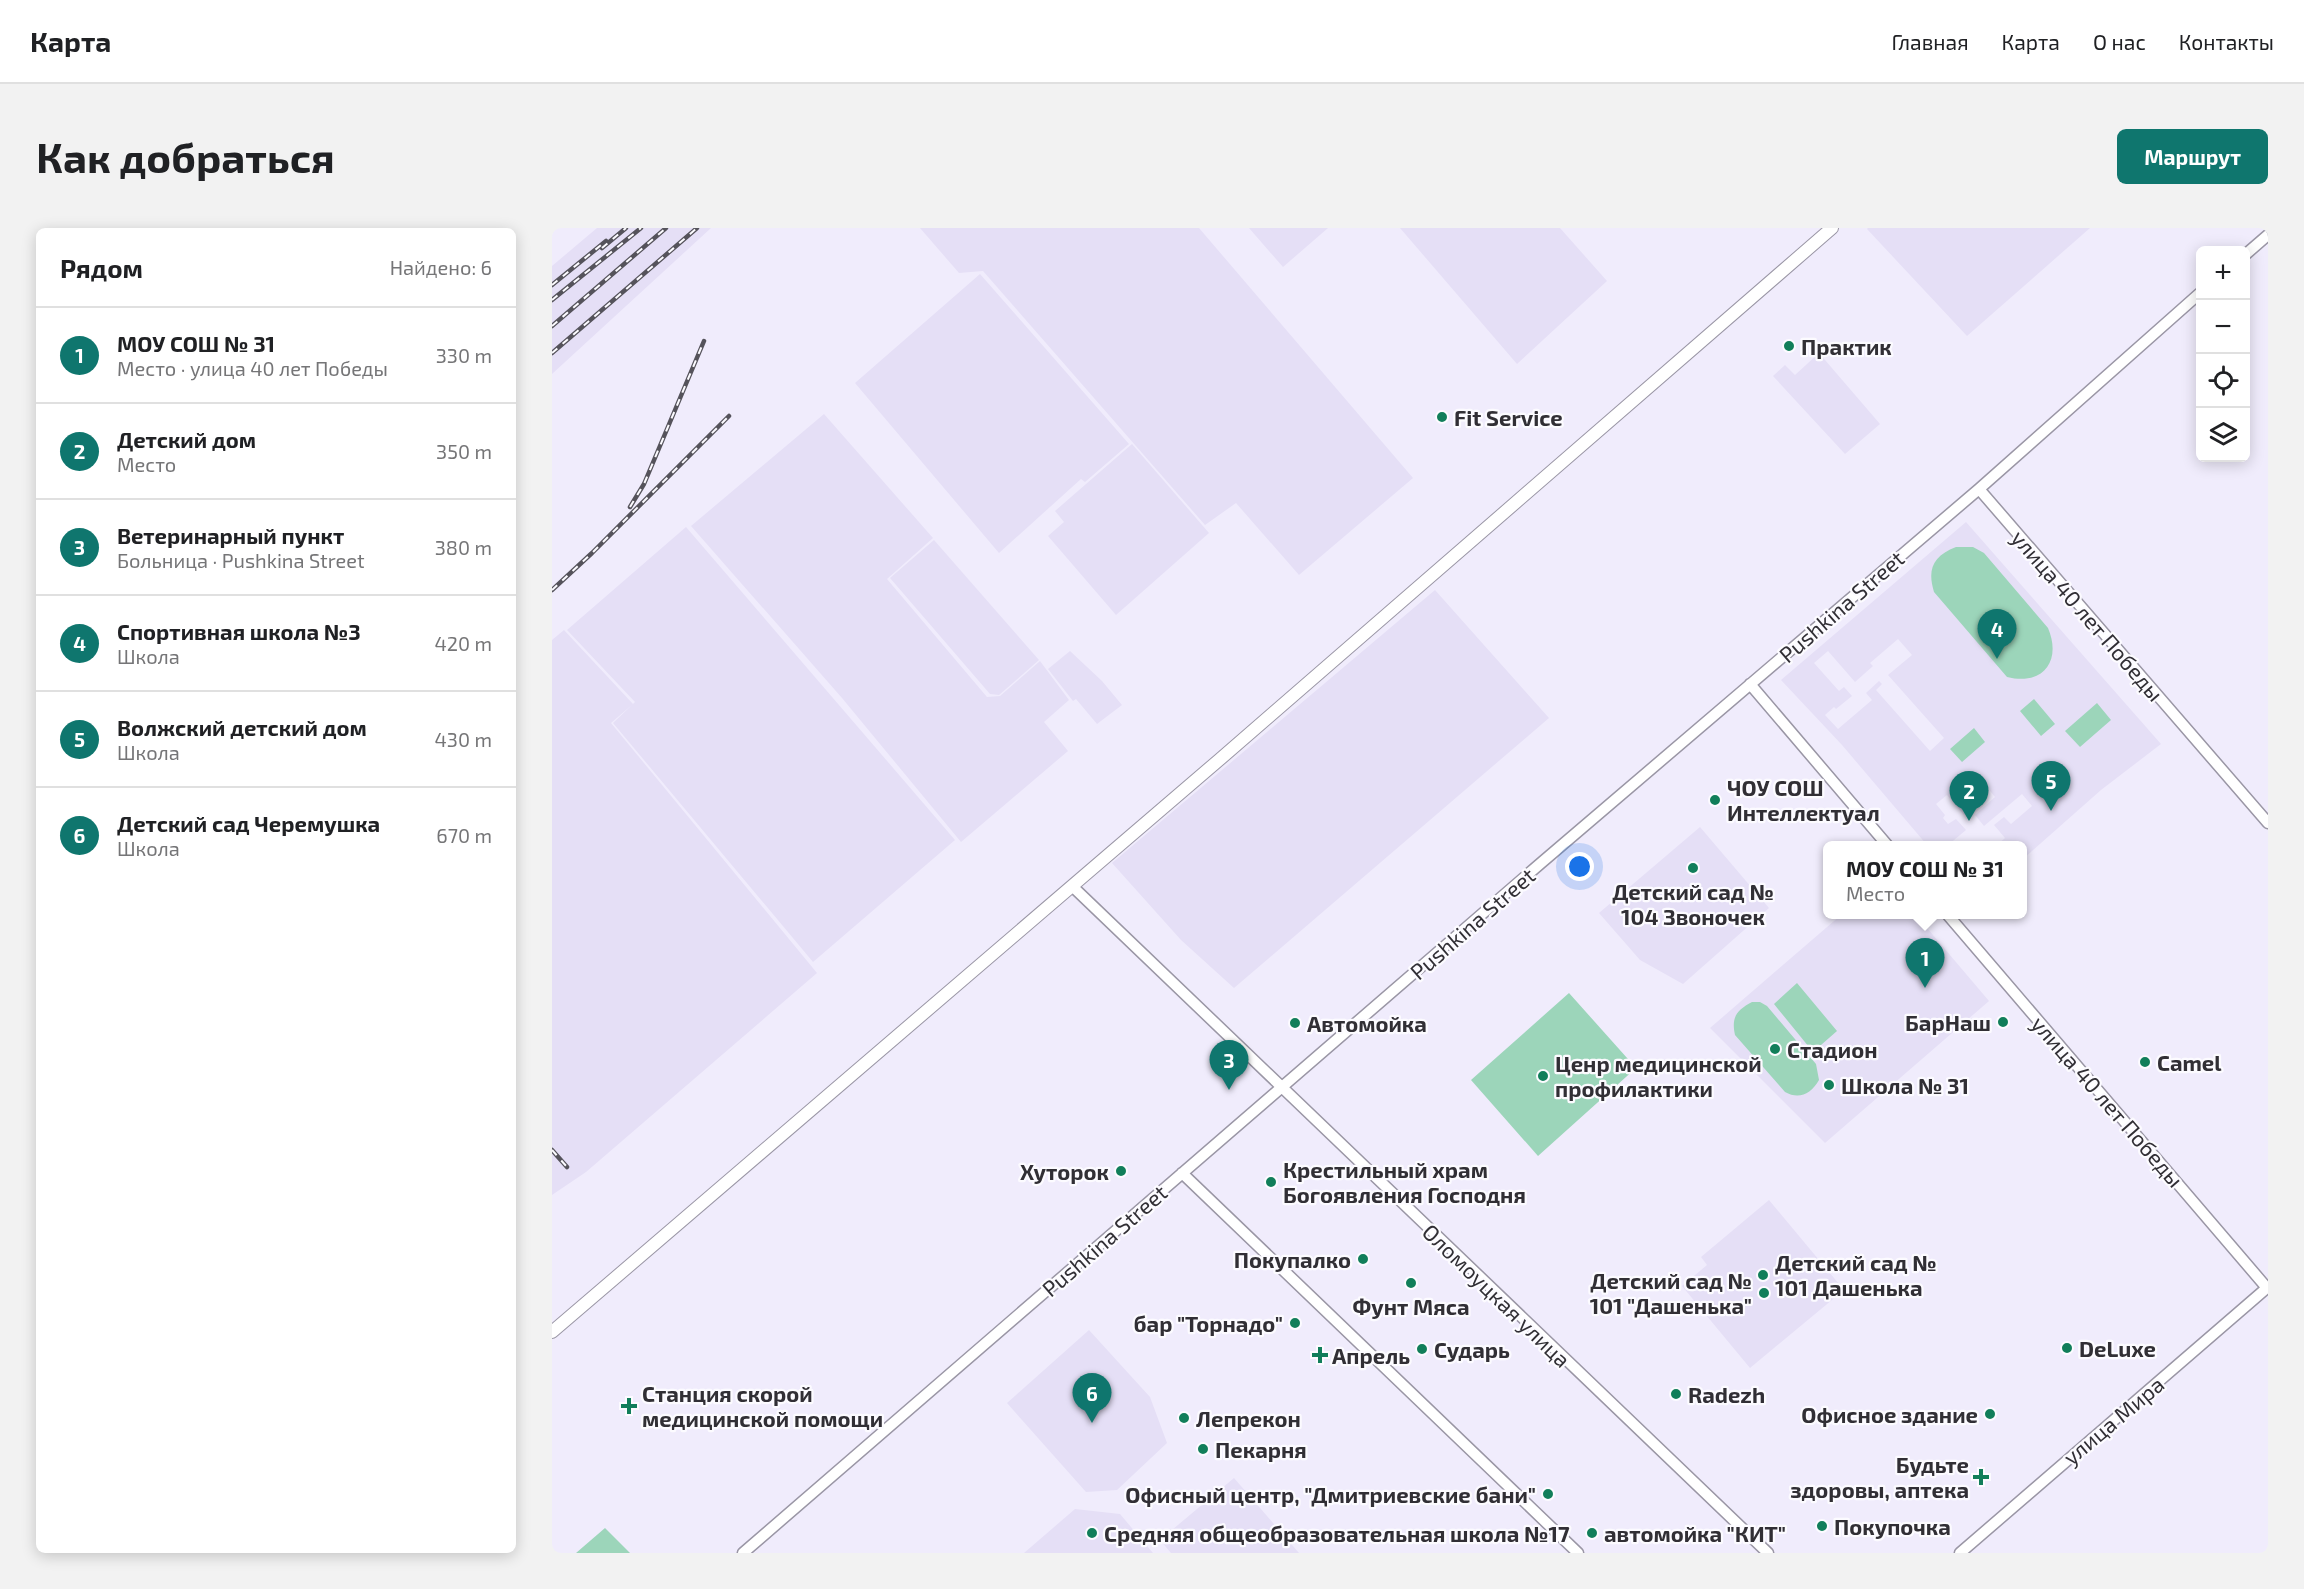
<!DOCTYPE html>
<html lang="ru">
<meta charset="utf-8">
<style>
body{margin:0;font-family:"Exo 2",sans-serif;background:#f2f2f2;color:#202124}
.controls{position:absolute;right:18px;top:18px;display:grid;overflow:hidden;border-radius:9px;box-shadow:0 3px 15px #0003}
.controls button{width:54px;height:54px;display:grid;place-items:center;padding:0;border:0;border-bottom:2px solid #e0e0e0;background:#fff;color:#202124;font:30px sans-serif}
.you{position:absolute;left:1028px;top:639px;width:21px;height:21px;margin:-15px;border:4px solid #fff;border-radius:50%;background:#1a73e8;box-shadow:0 0 0 9px #1a73e833}
.badge{display:grid;place-items:center;width:39px;height:39px;border-radius:50%;background:#0f766e;color:#fff;font-size:20px;font-weight:700}
.pin{position:absolute;translate:-50% -50px;filter:drop-shadow(0 2px 3px #0008)}
.pin::after{content:'';position:absolute;top:32px;width:21px;height:18px;background:inherit;clip-path:polygon(0 0,100% 0,50% 100%)}
.popup{position:absolute;left:1271px;top:613px;width:204px;height:78px;box-sizing:border-box;display:grid;place-content:center;border-radius:9px;background:#fff;filter:drop-shadow(0 2px 4px #0005);font-size:20px;white-space:nowrap;color:#757577}
.popup b{font-size:22px;color:#202124}
.popup::after{content:'';position:absolute;left:50%;top:100%;margin-left:-12px;border:12px solid transparent;border-top-color:#fff}
.list{margin:0;padding:0;list-style:none}
h2{display:flex;justify-content:space-between;align-items:center;height:78px;margin:0;padding:0 24px;font-size:26px}
h2 small{font-size:20px;font-weight:400;color:#757577}
.list li{display:grid;grid-template-columns:39px 1fr auto;gap:18px;align-items:center;box-sizing:border-box;height:96px;padding:0 24px;border-top:2px solid #e0e0e0}
.list b{display:block;font-size:22px;white-space:nowrap}
.list p{margin:0;font-size:20px;white-space:nowrap;color:#757577}
.list em{font-size:20px;font-style:normal;color:#757577}
.icon{flex:none;width:33px;height:33px;fill:none;stroke:currentColor;stroke-width:2;stroke-linecap:round;stroke-linejoin:round}
.map{position:relative;flex:none;width:1716px;height:1325px;overflow:hidden;border-radius:9px}
header{display:flex;align-items:center;gap:36px;box-sizing:border-box;height:84px;padding:0 30px;background:#fff;border-bottom:2px solid #e0e0e0}
header strong{font-size:28px}
nav{display:flex;gap:33px;margin-inline-start:auto;font-size:21px}
.intro{display:flex;align-items:center;justify-content:space-between;box-sizing:border-box;height:144px;padding:0 36px}
h1{margin:0;font-size:42px}
.button{padding:15px 27px;border-radius:9px;background:#0f766e;color:#fff;font-size:21px;font-weight:700}
main{display:flex;gap:36px;padding:0 36px}
aside{flex:1;background:#fff;border-radius:9px;box-shadow:0 3px 15px #0003}
.map>svg:first-child{display:block}
.built{fill:#e5dff6;fill-rule:evenodd}
.green{fill:#9cd5ba}
.lines{fill:none;stroke-linecap:round;stroke-linejoin:round}
.minor-casing{stroke:#9a96a5;stroke-width:13}
.major-casing{stroke:#9a96a5;stroke-width:14}
.minor{stroke:#fff;stroke-width:10}
.major{stroke:#fff;stroke-width:12}
.rail-casing{stroke:#55535b;stroke-width:4.5}
.rail{stroke:#fcfbff;stroke-width:2;stroke-dasharray:7;stroke-linecap:butt}
.poi-dot{fill:#117e5a;stroke:#fcfbff;stroke-width:2}
.labels{text-anchor:middle;dominant-baseline:central;stroke-width:4.5;stroke-linejoin:round;paint-order:stroke}
.poi-label{font-size:22px;font-weight:bold;fill:#312f35;stroke:#fcfbff;text-anchor:start}
.street-label{font-size:22px;fill:#312f35;stroke:#fcfbff}
</style>
<header>
<strong>Карта</strong>
<nav><a>Главная</a><a>Карта</a><a>О нас</a><a>Контакты</a></nav>
</header>
<div class="intro"><h1>Как добраться</h1><a class="button">Маршрут</a></div>
<main>
<aside>
<h2>Рядом<small>Найдено: 6</small></h2>
<ul class="list">
<li><span class="badge">1</span><div><b>МОУ СОШ № 31</b><p>Место · улица 40 лет Победы</p></div><em>330 m</em></li>
<li><span class="badge">2</span><div><b>Детский дом</b><p>Место</p></div><em>350 m</em></li>
<li><span class="badge">3</span><div><b>Ветеринарный пункт</b><p>Больница · Pushkina Street</p></div><em>380 m</em></li>
<li><span class="badge">4</span><div><b>Спортивная школа №3</b><p>Школа</p></div><em>420 m</em></li>
<li><span class="badge">5</span><div><b>Волжский детский дом</b><p>Школа</p></div><em>430 m</em></li>
<li><span class="badge">6</span><div><b>Детский сад Черемушка</b><p>Школа</p></div><em>670 m</em></li>
</ul>
</aside>
<div class="map">
<svg width="1716" height="1325" viewBox="0 0 1716 1325">
<rect width="100%" height="100%" fill="#f0ecfc"/>
<path class="built" d="M 45,0 L 159,0 L 0,146 L 0,38 Z
M 368,0 L 647,0 L 861,250 L 747,347 L 684,275 L 653,297 L 431,43 L 407,45 Z
M 697,0 L 776,0 L 731,39 Z
M 848,0 L 1008,0 L 1055,53 L 965,136 Z
M 1316,0 L 1538,0 L 1415,108 L 1315,1 Z
M 428,46 L 577,216 L 533,254 L 529,251 L 447,325 L 303,155 Z
M 1267,125 L 1328,196 L 1293,226 L 1221,148 L 1233,137 L 1243,147 Z
M 272,186 L 381,310 L 335,351 L 435,469 L 448,468 L 488,433 L 517,472 L 492,494 L 516,523 L 409,614 L 290,470 L 139,298 Z
M 580,216 L 657,305 L 564,387 L 496,308 L 512,294 L 503,283 Z
M 1414,294 L 1609,516 L 1549,562 L 1471,631 L 1470,618 L 1445,617 L 1453,610 L 1442,597 L 1452,589 L 1459,596 L 1480,578 L 1470,566 L 1432,598 L 1423,587 L 1443,569 L 1435,559 L 1422,569 L 1419,566 L 1413,571 L 1421,580 L 1412,587 L 1395,567 L 1384,576 L 1393,587 L 1391,590 L 1396,596 L 1404,591 L 1414,602 L 1396,617 L 1375,617 L 1290,517 L 1229,452 ZM 1346,411 L 1360,427 L 1336,447 L 1392,510 L 1378,523 L 1324,462 L 1330,456 L 1327,453 L 1314,465 L 1320,472 L 1286,501 L 1273,487 L 1282,479 L 1284,481 L 1300,468 L 1292,459 L 1287,463 L 1262,435 L 1276,423 L 1303,454 L 1321,438 L 1318,435 Z
M 134,299 L 403,612 L 261,734 L 61,495 L 83,474 L 15,402 Z
M 382,312 L 487,432 L 447,467 L 438,466 L 338,350 Z
M 883,362 L 997,490 L 682,760 L 629,712 L 560,635 Z
M 12,402 L 81,476 L 59,495 L 265,745 L 34,944 L 0,967 L 0,412 Z
M 518,423 L 550,453 L 570,477 L 545,496 L 524,471 L 521,473 L 496,441 Z
M 1148,599 L 1217,680 L 1131,756 L 1088,732 L 1047,685 Z
M 1289,687 L 1364,687 L 1437,773 L 1273,915 L 1158,800 Z
M 1217,972 L 1292,1062 L 1198,1140 L 1130,1058 L 1155,1037 L 1149,1029 Z
M 537,1102 L 598,1169 L 615,1215 L 565,1262 L 534,1264 L 455,1175 Z
M 682,1250 L 747,1325 L 619,1325 L 608,1312 Z
M 523,1281 L 568,1286 L 601,1325 L 472,1325 Z"/>
<path class="green" d="M 1404,319 L 1421,319 L 1432,325 L 1496,400 C 1510,433 1491,458 1455,449 L 1382,364 C 1375,341 1381,328 1404,319 Z
M 1482,471 L 1503,496 L 1489,508 L 1468,483 Z
M 1545,475 L 1559,492 L 1528,519 L 1513,503 Z
M 1422,500 L 1433,514 L 1410,534 L 1398,521 Z
M 1245,755 L 1285,803 L 1261,824 L 1222,776 Z
M 1017,765 L 1084,840 L 986,928 L 919,852 Z
M 1200,774 L 1208,774 L 1215,778 L 1264,836 L 1267,852 C 1259,866 1247,872 1233,864 L 1183,807 C 1179,789 1185,782 1200,774 Z
M 53,1300 L 78,1325 L 24,1325 Z"/>
<g class="lines">
<defs>
<path id="minor" d="M 1694,26 L 1716,7
M 1427,261 L 1716,595
M 1198,456 L 1336,618
M 520,658 L 1216,1325
M 1395,686 L 1715,1060
M 630,945 L 1026,1325
M 191,1325 L 989,635 L 1427,261 L 1648,65
M 1408,1325 L 1716,1059"/>
<path id="major" d="M 0,1104 L 667,532 L 1280,0"/>
</defs>
<use href="#minor" class="minor-casing"/>
<use href="#major" class="major-casing"/>
<use href="#minor" class="minor"/>
<use href="#major" class="major"/>
<defs>
<path id="rail" d="M 50,20 L 74,0
M 0,57 L 54,13
M 0,72 L 89,0
M 0,98 L 114,0
M 0,125 L 145,0
M 78,279 L 92,256 L 152,113
M 0,362 L 40,325 L 177,188
M 0,922 L 15,939"/>
</defs>
<use href="#rail" class="rail-casing"/>
<use href="#rail" class="rail"/>
</g>
<g class="poi-dot">
<circle cx="1237" cy="118" r="6"/>
<circle cx="890" cy="189" r="6"/>
<circle cx="1163" cy="572" r="6"/>
<circle cx="1141" cy="640" r="6"/>
<circle cx="1451" cy="794" r="6"/>
<circle cx="743" cy="795" r="6"/>
<circle cx="1223" cy="821" r="6"/>
<circle cx="1593" cy="834" r="6"/>
<circle cx="991" cy="848" r="6"/>
<circle cx="1277" cy="857" r="6"/>
<circle cx="569" cy="943" r="6"/>
<circle cx="719" cy="954" r="6"/>
<circle cx="811" cy="1031" r="6"/>
<circle cx="1211" cy="1047" r="6"/>
<circle cx="859" cy="1055" r="6"/>
<circle cx="1212" cy="1065" r="6"/>
<circle cx="743" cy="1095" r="6"/>
<circle cx="1515" cy="1120" r="6"/>
<circle cx="870" cy="1121" r="6"/>
<path d="M765 1118h6v6h6v6h-6v6h-6v-6h-6v-6h6z"/>
<circle cx="1124" cy="1166" r="6"/>
<path d="M74 1169h6v6h6v6h-6v6h-6v-6h-6v-6h6z"/>
<circle cx="1438" cy="1186" r="6"/>
<circle cx="632" cy="1190" r="6"/>
<circle cx="651" cy="1221" r="6"/>
<path d="M1426 1240h6v6h6v6h-6v6h-6v-6h-6v-6h6z"/>
<circle cx="996" cy="1266" r="6"/>
<circle cx="1270" cy="1298" r="6"/>
<circle cx="540" cy="1305" r="6"/>
<circle cx="1040" cy="1305" r="6"/>
</g>
<g class="labels">
<g class="poi-label">
<text x="1249" y="118">Практик</text>
<text x="902" y="189">Fit Service</text>
<text x="1175" y="559">ЧОУ СОШ<tspan x="1175" dy="25">Интеллектуал</tspan></text>
<text x="1141" y="663" text-anchor="middle">Детский сад №<tspan x="1141" dy="25">104 Звоночек</tspan></text>
<text x="1439" y="794" text-anchor="end">БарНаш</text>
<text x="755" y="795">Автомойка</text>
<text x="1235" y="821">Стадион</text>
<text x="1605" y="834">Camel</text>
<text x="1003" y="835">Ценр медицинской<tspan x="1003" dy="25">профилактики</tspan></text>
<text x="1289" y="857">Школа № 31</text>
<text x="731" y="941">Крестильный храм<tspan x="731" dy="25">Богоявления Господня</tspan></text>
<text x="557" y="943" text-anchor="end">Хуторок</text>
<text x="799" y="1031" text-anchor="end">Покупалко</text>
<text x="1223" y="1034">Детский сад №<tspan x="1223" dy="25">101 Дашенька</tspan></text>
<text x="1200" y="1052" text-anchor="end">Детский сад №<tspan x="1200" dy="25">101 "Дашенька"</tspan></text>
<text x="859" y="1078" text-anchor="middle">Фунт Мяса</text>
<text x="731" y="1095" text-anchor="end">бар "Торнадо"</text>
<text x="1527" y="1120">DeLuxe</text>
<text x="882" y="1121">Сударь</text>
<text x="780" y="1127">Апрель</text>
<text x="90" y="1165">Станция скорой<tspan x="90" dy="25">медицинской помощи</tspan></text>
<text x="1136" y="1166">Radezh</text>
<text x="1426" y="1186" text-anchor="end">Офисное здание</text>
<text x="644" y="1190">Лепрекон</text>
<text x="663" y="1221">Пекарня</text>
<text x="1417" y="1236" text-anchor="end">Будьте<tspan x="1417" dy="25">здоровы, аптека</tspan></text>
<text x="984" y="1266" text-anchor="end">Офисный центр, "Дмитриевские бани"</text>
<text x="1282" y="1298">Покупочка</text>
<text x="552" y="1305">Средняя общеобразовательная школа №17</text>
<text x="1052" y="1305">автомойка "КИТ"</text>
</g>
<g class="street-label">
<text transform="translate(1289 378) rotate(-41)">Pushkina Street</text>
<text transform="translate(1536 387) rotate(49)">улица 40 лет Победы</text>
<text transform="translate(920 695) rotate(-41)">Pushkina Street</text>
<text transform="translate(1556 873) rotate(49)">улица 40 лет Победы</text>
<text transform="translate(552 1012) rotate(-41)">Pushkina Street</text>
<text transform="translate(945 1067) rotate(44)">Оломоуцкая улица</text>
<text transform="translate(1561 1192) rotate(-40)">улица Мира</text>
</g>
</g>
</svg>
<div class="controls">
<button>+</button>
<button>−</button>
<button><svg class="icon" aria-label="locate" viewBox="0 0 24 24"><circle cx="12" cy="12" r="6"/><path d="M12 2v4M12 18v4M2 12h4M18 12h4"/></svg></button>
<button><svg class="icon" aria-label="layers" viewBox="0 0 24 24"><path d="M12 4l9 5-9 5-9-5zM3 14l9 5 9-5"/></svg></button>
</div>
<div class="you"></div>
<div class="pin badge" style="left:1373px;top:760px">1</div>
<div class="popup"><b>МОУ СОШ № 31</b>Место</div>
<div class="pin badge" style="left:1417px;top:593px">2</div>
<div class="pin badge" style="left:677px;top:862px">3</div>
<div class="pin badge" style="left:1445px;top:431px">4</div>
<div class="pin badge" style="left:1499px;top:583px">5</div>
<div class="pin badge" style="left:540px;top:1195px">6</div>
</div>
</main>
